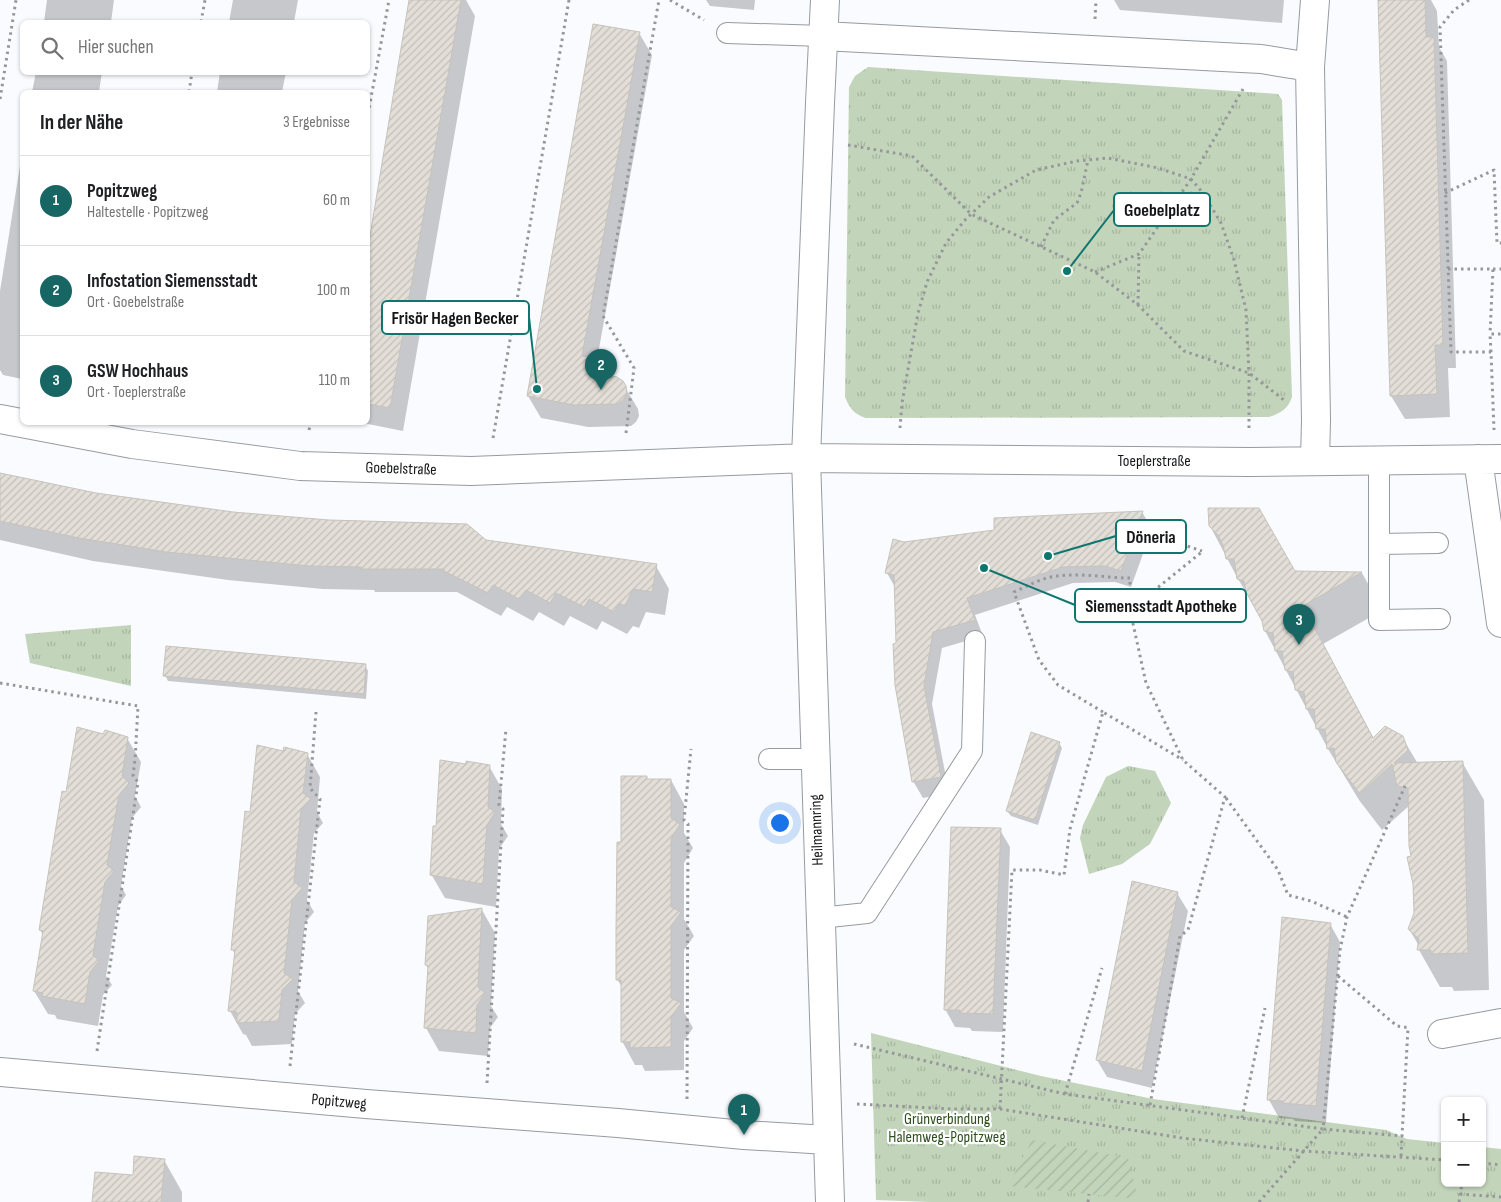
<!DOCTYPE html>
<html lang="de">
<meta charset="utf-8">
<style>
body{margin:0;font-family:"Sofia Sans Condensed",sans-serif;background:#f2f2f2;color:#202124}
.controls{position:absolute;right:15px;bottom:15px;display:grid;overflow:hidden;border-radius:8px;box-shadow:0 1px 4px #0004}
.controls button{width:45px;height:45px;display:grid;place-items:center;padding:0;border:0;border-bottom:1px solid #e0e0e0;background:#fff;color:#202124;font:25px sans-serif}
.you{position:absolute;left:779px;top:822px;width:18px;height:18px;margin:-12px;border:4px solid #fff;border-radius:50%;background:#1a73e8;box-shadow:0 0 0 8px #1a73e833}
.badge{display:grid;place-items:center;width:32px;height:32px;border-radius:50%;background:#186664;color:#fff;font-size:16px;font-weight:700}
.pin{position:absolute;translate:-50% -41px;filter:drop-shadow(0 1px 2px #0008)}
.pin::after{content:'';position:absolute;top:26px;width:18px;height:15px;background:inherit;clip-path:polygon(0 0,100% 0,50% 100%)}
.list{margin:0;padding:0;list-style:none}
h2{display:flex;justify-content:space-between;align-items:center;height:65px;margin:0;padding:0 20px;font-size:21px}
h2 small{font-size:16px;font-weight:400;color:#757577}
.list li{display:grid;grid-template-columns:32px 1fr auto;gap:15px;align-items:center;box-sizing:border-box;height:90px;padding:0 20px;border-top:1px solid #e0e0e0}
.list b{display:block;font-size:19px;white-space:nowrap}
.list p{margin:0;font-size:16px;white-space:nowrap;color:#757577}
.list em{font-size:16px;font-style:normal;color:#757577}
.icon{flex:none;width:28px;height:28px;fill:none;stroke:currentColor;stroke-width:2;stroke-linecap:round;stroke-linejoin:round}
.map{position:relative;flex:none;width:1501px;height:1202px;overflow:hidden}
.search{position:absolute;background:#fff;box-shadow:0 1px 4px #0004;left:20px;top:20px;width:350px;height:55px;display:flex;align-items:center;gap:12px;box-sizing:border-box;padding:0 18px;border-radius:8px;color:#757577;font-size:19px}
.panel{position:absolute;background:#fff;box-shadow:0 1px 4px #0004;left:20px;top:90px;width:350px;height:335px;border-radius:8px}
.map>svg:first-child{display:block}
.park{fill:url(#park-tufts)}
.garden{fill:url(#garden-furrows)}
.shadow{fill:#0003}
.building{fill:url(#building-hatch);stroke:#c7c2bc}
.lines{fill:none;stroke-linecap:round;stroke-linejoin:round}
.lane-casing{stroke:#969ba1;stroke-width:22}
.street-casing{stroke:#969ba1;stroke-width:30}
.path{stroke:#96979a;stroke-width:3;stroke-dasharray:2.5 4;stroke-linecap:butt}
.lane{stroke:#fff;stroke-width:20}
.street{stroke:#fff;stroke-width:28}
.labels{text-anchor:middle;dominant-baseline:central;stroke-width:4.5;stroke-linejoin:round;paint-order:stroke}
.street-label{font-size:16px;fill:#141517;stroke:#fff}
.park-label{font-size:16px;fill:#2e4f1d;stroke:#fff}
.leader{fill:none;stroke:#0f766e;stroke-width:2}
.callout-dot{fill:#0f766e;stroke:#fff;stroke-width:2}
.callout{fill:#fff;stroke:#0f766e;stroke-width:2}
.callout-label{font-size:18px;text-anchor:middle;font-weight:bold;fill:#141517}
</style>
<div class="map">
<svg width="1501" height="1202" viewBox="0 0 1501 1202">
<defs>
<pattern id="park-tufts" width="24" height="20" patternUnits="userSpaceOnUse" patternTransform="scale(1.25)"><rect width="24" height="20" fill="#c2d4ba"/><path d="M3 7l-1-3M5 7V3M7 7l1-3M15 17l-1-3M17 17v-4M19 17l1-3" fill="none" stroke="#a6b59f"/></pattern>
<pattern id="garden-furrows" width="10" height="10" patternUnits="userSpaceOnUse" patternTransform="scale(1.25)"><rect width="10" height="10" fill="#c2d4ba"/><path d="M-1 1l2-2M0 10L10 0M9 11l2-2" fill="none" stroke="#a6b59f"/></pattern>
<pattern id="building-hatch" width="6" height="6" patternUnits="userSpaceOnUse" patternTransform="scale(1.25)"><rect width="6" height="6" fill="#e3dfd8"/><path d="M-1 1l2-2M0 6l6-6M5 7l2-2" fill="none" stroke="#c2beb9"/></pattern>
</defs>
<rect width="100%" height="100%" fill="#f9fbfe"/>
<path class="park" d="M 868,67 L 1278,94 L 1282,100 L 1292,397 C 1288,409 1281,413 1269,417 L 866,418 C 854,414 850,409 845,397 L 849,87 L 855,76 Z
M 131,625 L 131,686 L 30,663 L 25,634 Z
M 1128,766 L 1155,771 L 1171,803 L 1150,844 L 1122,864 L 1089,874 L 1080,838 L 1083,825 L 1106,777 Z
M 871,1033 L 1041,1076 L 1153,1099 L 1386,1130 L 1407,1139 L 1445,1143 L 1445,1183 L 1482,1183 L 1482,1147 L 1501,1149 L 1501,1202 L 930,1202 L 876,1200 Z"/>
<path class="garden" d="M 1032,1140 L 1128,1158 L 1138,1199 L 1008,1186 Z"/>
<path class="shadow" d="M 47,0 L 114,0 L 111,22 L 44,22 Z
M 233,0 L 298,0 L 294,22 L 229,22 Z
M 410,0 L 466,0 L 475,16 L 403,431 L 358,422 L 368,422 L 368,252 Z
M 706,0 L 755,0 L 754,10 L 710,6 Z
M 1114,0 L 1284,0 L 1282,23 L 1120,10 Z
M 1379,0 L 1431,0 L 1437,11 L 1439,47 L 1447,61 L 1456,368 L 1448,368 L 1450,417 L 1405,419 L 1391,396 Z
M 639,33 L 652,55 L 595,371 L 597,374 L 625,387 L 638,409 L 639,416 L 636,422 L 631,426 L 588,427 L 541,418 L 528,396 Z
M 36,72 L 102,72 L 99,92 L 32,92 Z
M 220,72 L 286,72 L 282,92 L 217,92 Z
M 22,153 L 22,379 L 3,375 L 0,370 L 0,291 Z
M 0,474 L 95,494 L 233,513 L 485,541 L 656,566 L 669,589 L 665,615 L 646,612 L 639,628 L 633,626 L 627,634 L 602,621 L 597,630 L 570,616 L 564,626 L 539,612 L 533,621 L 507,607 L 501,616 L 457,592 L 375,592 L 374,590 L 323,589 L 228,580 L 93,561 L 0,540 Z
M 1142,512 L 1152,529 L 1131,587 L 1115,582 L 1073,583 L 975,615 L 983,636 L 942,648 L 932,704 L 949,793 L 923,798 L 913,781 L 897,644 L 896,589 L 887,573 L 904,543 Z
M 1210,526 L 1294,572 L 1362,573 L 1383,610 L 1323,644 L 1374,739 L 1402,737 L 1418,764 L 1462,762 L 1484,800 L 1489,990 L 1454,991 L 1452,987 L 1440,987 L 1419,950 L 1419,946 L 1409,929 L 1416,913 L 1410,805 L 1382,830 L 1359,800 L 1328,749 L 1265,631 L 1263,620 L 1238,579 Z
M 365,665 L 368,671 L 366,699 L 168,681 L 165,675 Z
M 104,736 L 127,738 L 141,762 L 135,796 L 141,807 L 132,818 L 121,886 L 126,895 L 118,906 L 106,976 L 112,985 L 103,995 L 98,1026 L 57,1019 L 55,1015 L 48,1014 L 34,991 L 43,935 L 40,930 L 67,793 Z
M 1059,743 L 1062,748 L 1038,825 L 1011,816 L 1007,811 Z
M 284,752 L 307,754 L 320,777 L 317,812 L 323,823 L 314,833 L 307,900 L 314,912 L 305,923 L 298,991 L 305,1003 L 295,1014 L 292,1044 L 252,1046 L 246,1035 L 243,1034 L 230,1011 L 236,956 L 232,949 L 251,813 Z
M 467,765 L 489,766 L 502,789 L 501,824 L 508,836 L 499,849 L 496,907 L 445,898 L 431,874 L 437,828 Z
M 646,777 L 648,780 L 671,780 L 684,804 L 684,833 L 693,848 L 684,863 L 684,919 L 694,936 L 684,950 L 684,1012 L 693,1028 L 684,1041 L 684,1070 L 645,1071 L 642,1065 L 635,1065 L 622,1041 L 622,987 L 617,979 L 622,843 Z
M 1000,830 L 1010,847 L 1003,1032 L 972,1031 L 970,1028 L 955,1027 L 945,1009 Z
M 1177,893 L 1188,911 L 1152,1088 L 1107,1077 L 1097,1060 Z
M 482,910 L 495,933 L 491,1006 L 498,1017 L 490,1028 L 488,1056 L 439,1051 L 426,1028 L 429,970 L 426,965 Z
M 1330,924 L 1340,942 L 1326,1123 L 1295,1121 L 1293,1119 L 1279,1118 L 1269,1100 Z
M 164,1160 L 182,1192 L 182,1202 L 93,1202 L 134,1176 Z"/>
<path class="building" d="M 409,0 L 461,0 L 390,408 L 368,404 L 368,248 Z
M 1378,0 L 1425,0 L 1426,37 L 1434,37 L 1443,345 L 1435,345 L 1437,394 L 1390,396 Z
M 593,24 L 640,32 L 582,356 L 588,357 L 585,370 L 617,377 L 623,381 L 626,386 L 627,394 L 623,400 L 618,404 L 574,405 L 527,396 Z
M 0,473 L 96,493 L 233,512 L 329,520 L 467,524 L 486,540 L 657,564 L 652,592 L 633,589 L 625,606 L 619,603 L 614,612 L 589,599 L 584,607 L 556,593 L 550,603 L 526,590 L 519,599 L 493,585 L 488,593 L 444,571 L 444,569 L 360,569 L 361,567 L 309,566 L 166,552 L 79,538 L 0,521 Z
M 1208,508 L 1259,508 L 1295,571 L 1362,572 L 1303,606 L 1373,738 L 1385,726 L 1403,736 L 1408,750 L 1394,763 L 1463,761 L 1468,953 L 1431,954 L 1431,950 L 1417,950 L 1419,939 L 1408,929 L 1414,913 L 1413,884 L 1407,857 L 1411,856 L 1409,846 L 1408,788 L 1397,786 L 1392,764 L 1360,794 L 1336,762 L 1334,748 L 1327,749 L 1325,729 L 1316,729 L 1314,709 L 1306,709 L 1304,692 L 1295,690 L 1293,672 L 1285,670 L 1282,651 L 1275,651 L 1273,633 L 1264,631 L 1262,621 L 1246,592 L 1244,581 L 1237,579 L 1234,559 L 1226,559 L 1223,545 L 1218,535 L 1209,526 Z
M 1143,511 L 1121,571 L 1105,566 L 1063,567 L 967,598 L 975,620 L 933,632 L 924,686 L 941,777 L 912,782 L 895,685 L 893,644 L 896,643 L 894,575 L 885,573 L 893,539 L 904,542 L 994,530 L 994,518 Z
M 166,646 L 366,664 L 364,694 L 163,676 Z
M 77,727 L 103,734 L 105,730 L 128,737 L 122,776 L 129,783 L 119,795 L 107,865 L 114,871 L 105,882 L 93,955 L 99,961 L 90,972 L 85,1004 L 42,996 L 43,993 L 33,991 L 43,931 L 39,930 L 51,857 L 62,791 L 66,792 Z
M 1031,732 L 1060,742 L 1035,820 L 1006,811 Z
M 257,745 L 283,751 L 284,747 L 308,753 L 303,793 L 311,799 L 301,810 L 294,882 L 302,888 L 292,900 L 284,973 L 293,979 L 282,990 L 279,1021 L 237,1023 L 237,1012 L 228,1011 L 235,950 L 231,950 L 245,811 L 250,812 Z
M 440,760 L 466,764 L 466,761 L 490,765 L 488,807 L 495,812 L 487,825 L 483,884 L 430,875 L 433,826 L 436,826 Z
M 621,776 L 647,776 L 647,779 L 671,779 L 671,818 L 680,824 L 671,839 L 671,907 L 681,912 L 671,926 L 671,998 L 681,1003 L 671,1017 L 671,1047 L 630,1048 L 630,1042 L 621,1042 L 621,980 L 616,980 L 616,931 L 617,842 L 621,842 Z
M 951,827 L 1001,828 L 993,1014 L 960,1013 L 960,1010 L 944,1010 Z
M 1132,881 L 1178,892 L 1142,1071 L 1096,1060 Z
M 482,908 L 478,987 L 485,993 L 477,1005 L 476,1033 L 424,1028 L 428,966 L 425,965 L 428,916 Z
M 1282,917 L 1331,923 L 1316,1106 L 1283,1103 L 1283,1101 L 1267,1100 Z
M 134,1156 L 165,1159 L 161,1202 L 92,1202 L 95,1172 L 133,1175 Z"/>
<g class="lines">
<defs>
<path id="lane" d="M 727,33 L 823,36
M 1379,460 L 1379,620 L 1440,619
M 1379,544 L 1438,543
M 769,759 L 815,759
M 820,918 L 867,913 L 972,751 L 975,641"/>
<path id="street" d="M 825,0 L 820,103 L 806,458 L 830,1202
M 823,36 L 1261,59 L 1310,67
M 0,419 L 132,444 L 300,466 L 471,471 L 806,458 L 1250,462 L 1501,459
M 1478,459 L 1501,623
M 1315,461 L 1316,420 L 1310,67 L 1315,0
M 1442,1034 L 1501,1023
M 0,1072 L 366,1104 L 618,1123 L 744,1135 L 827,1140"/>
</defs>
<use href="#lane" class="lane-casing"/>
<use href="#street" class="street-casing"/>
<path class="path" d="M 670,0 L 704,20
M 1469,0 L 1454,10 L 1440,27 L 1451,352 L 1491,352 L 1494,430
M 1095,19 L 1096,0
M 201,22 L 205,0
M 189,92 L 192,72
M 0,99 L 16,0
M 368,114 L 389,0
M 848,145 L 912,156 L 971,214 L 1095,272 L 1138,305 L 1184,351 L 1249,373 L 1284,400
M 1445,193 L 1494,170 L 1497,243 L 1501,243
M 1041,247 L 1054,220 L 1077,203 L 1081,193 L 1088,160
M 1448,269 L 1493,269 L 1490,334
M 1493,269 L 1501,269
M 1095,272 L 1139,254 L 1191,179 L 1243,89
M 1138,305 L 1139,254
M 1491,352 L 1490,334 L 1501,334
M 900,428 L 902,403 L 918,313 L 927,282 L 946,243 L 965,220 L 989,197 L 1036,170 L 1077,161 L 1108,158 L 1158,168 L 1191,179 L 1203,193 L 1221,223 L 1234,260 L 1246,310 L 1249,373 L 1249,431
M 309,430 L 311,422
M 626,433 L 634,368 L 603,316 L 659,0
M 493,438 L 569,0
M 1163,538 L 1202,551
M 0,683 L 138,706 L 135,761
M 1103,712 L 1058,685 L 1039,660 L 1014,592 C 1025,587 1036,581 1047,578 C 1074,571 1103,578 1130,578 L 1130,610
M 1226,798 L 1278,870 L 1288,895 L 1311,901 L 1347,917
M 1338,976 L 1397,1026 L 1410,1028
M 854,1044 L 1065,1094 L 1323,1129 L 1340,950 L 1347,917 L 1405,786
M 97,1051 L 138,782 L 133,776 L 135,759
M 290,1066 L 320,799 L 310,788 L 316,712
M 487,1083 L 503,809 L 499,805 L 506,729
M 1065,1094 L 1102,968
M 687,1099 L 688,824 L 684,820 L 691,749
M 857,1104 L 951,1109 L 1000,1109 L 1182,1138 L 1303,1151 L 1445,1160
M 1150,1105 L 1180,936 L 1188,930 L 1225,797 L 1183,760 L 1146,683 L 1130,610 L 1203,551
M 1000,1109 L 1012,870 L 1040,870 L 1064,875 L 1070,829 L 1103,712 L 1183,760
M 1242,1118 L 1265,1008
M 1401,1156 L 1402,1136
M 1482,1163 L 1501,1165
M 1460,1194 L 1501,1197
M 1088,1202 L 1089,1194
M 1259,1202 L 1323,1129 L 1402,1136 L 1408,1028
M 1459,1202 L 1462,1183"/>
<use href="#lane" class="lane"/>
<use href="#street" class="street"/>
</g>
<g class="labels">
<g class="street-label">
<text x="1154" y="461">Toeplerstraße</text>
<text transform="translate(401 469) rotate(2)">Goebelstraße</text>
<text transform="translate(817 830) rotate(-92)">Heilmannring</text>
<text transform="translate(339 1102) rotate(5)">Popitzweg</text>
</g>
<g class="park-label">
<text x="947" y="1119">Grünverbindung<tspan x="947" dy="18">Halemweg-Popitzweg</tspan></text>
</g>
</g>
<path class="leader" d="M1067 271L1114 210M537 389L529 317M1048 556L1116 536M984 568L1075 605"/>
<g class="callout-dot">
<circle cx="1067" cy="271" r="5"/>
<circle cx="537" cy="389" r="5"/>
<circle cx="1048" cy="556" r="5"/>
<circle cx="984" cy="568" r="5"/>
</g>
<g class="callout">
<rect x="1114" y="193" width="96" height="33" rx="5"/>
<rect x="382" y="301" width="147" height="33" rx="5"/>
<rect x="1116" y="520" width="70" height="33" rx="5"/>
<rect x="1075" y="589" width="171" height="33" rx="5"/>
</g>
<g class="callout-label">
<text x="1162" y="216">Goebelplatz</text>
<text x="455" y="324">Frisör Hagen Becker</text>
<text x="1151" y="543">Döneria</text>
<text x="1161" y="612">Siemensstadt Apotheke</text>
</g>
</svg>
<div class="controls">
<button>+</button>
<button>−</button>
</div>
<div class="you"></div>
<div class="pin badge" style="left:744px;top:1135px">1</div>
<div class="pin badge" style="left:601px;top:390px">2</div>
<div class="pin badge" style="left:1299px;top:645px">3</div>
<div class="search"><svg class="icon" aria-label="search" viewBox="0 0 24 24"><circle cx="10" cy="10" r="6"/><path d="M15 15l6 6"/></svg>Hier suchen</div>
<section class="panel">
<h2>In der Nähe<small>3 Ergebnisse</small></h2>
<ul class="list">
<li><span class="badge">1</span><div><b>Popitzweg</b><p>Haltestelle · Popitzweg</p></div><em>60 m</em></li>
<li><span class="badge">2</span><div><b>Infostation Siemensstadt</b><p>Ort · Goebelstraße</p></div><em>100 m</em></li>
<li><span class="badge">3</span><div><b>GSW Hochhaus</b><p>Ort · Toeplerstraße</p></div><em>110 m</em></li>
</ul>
</section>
</div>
